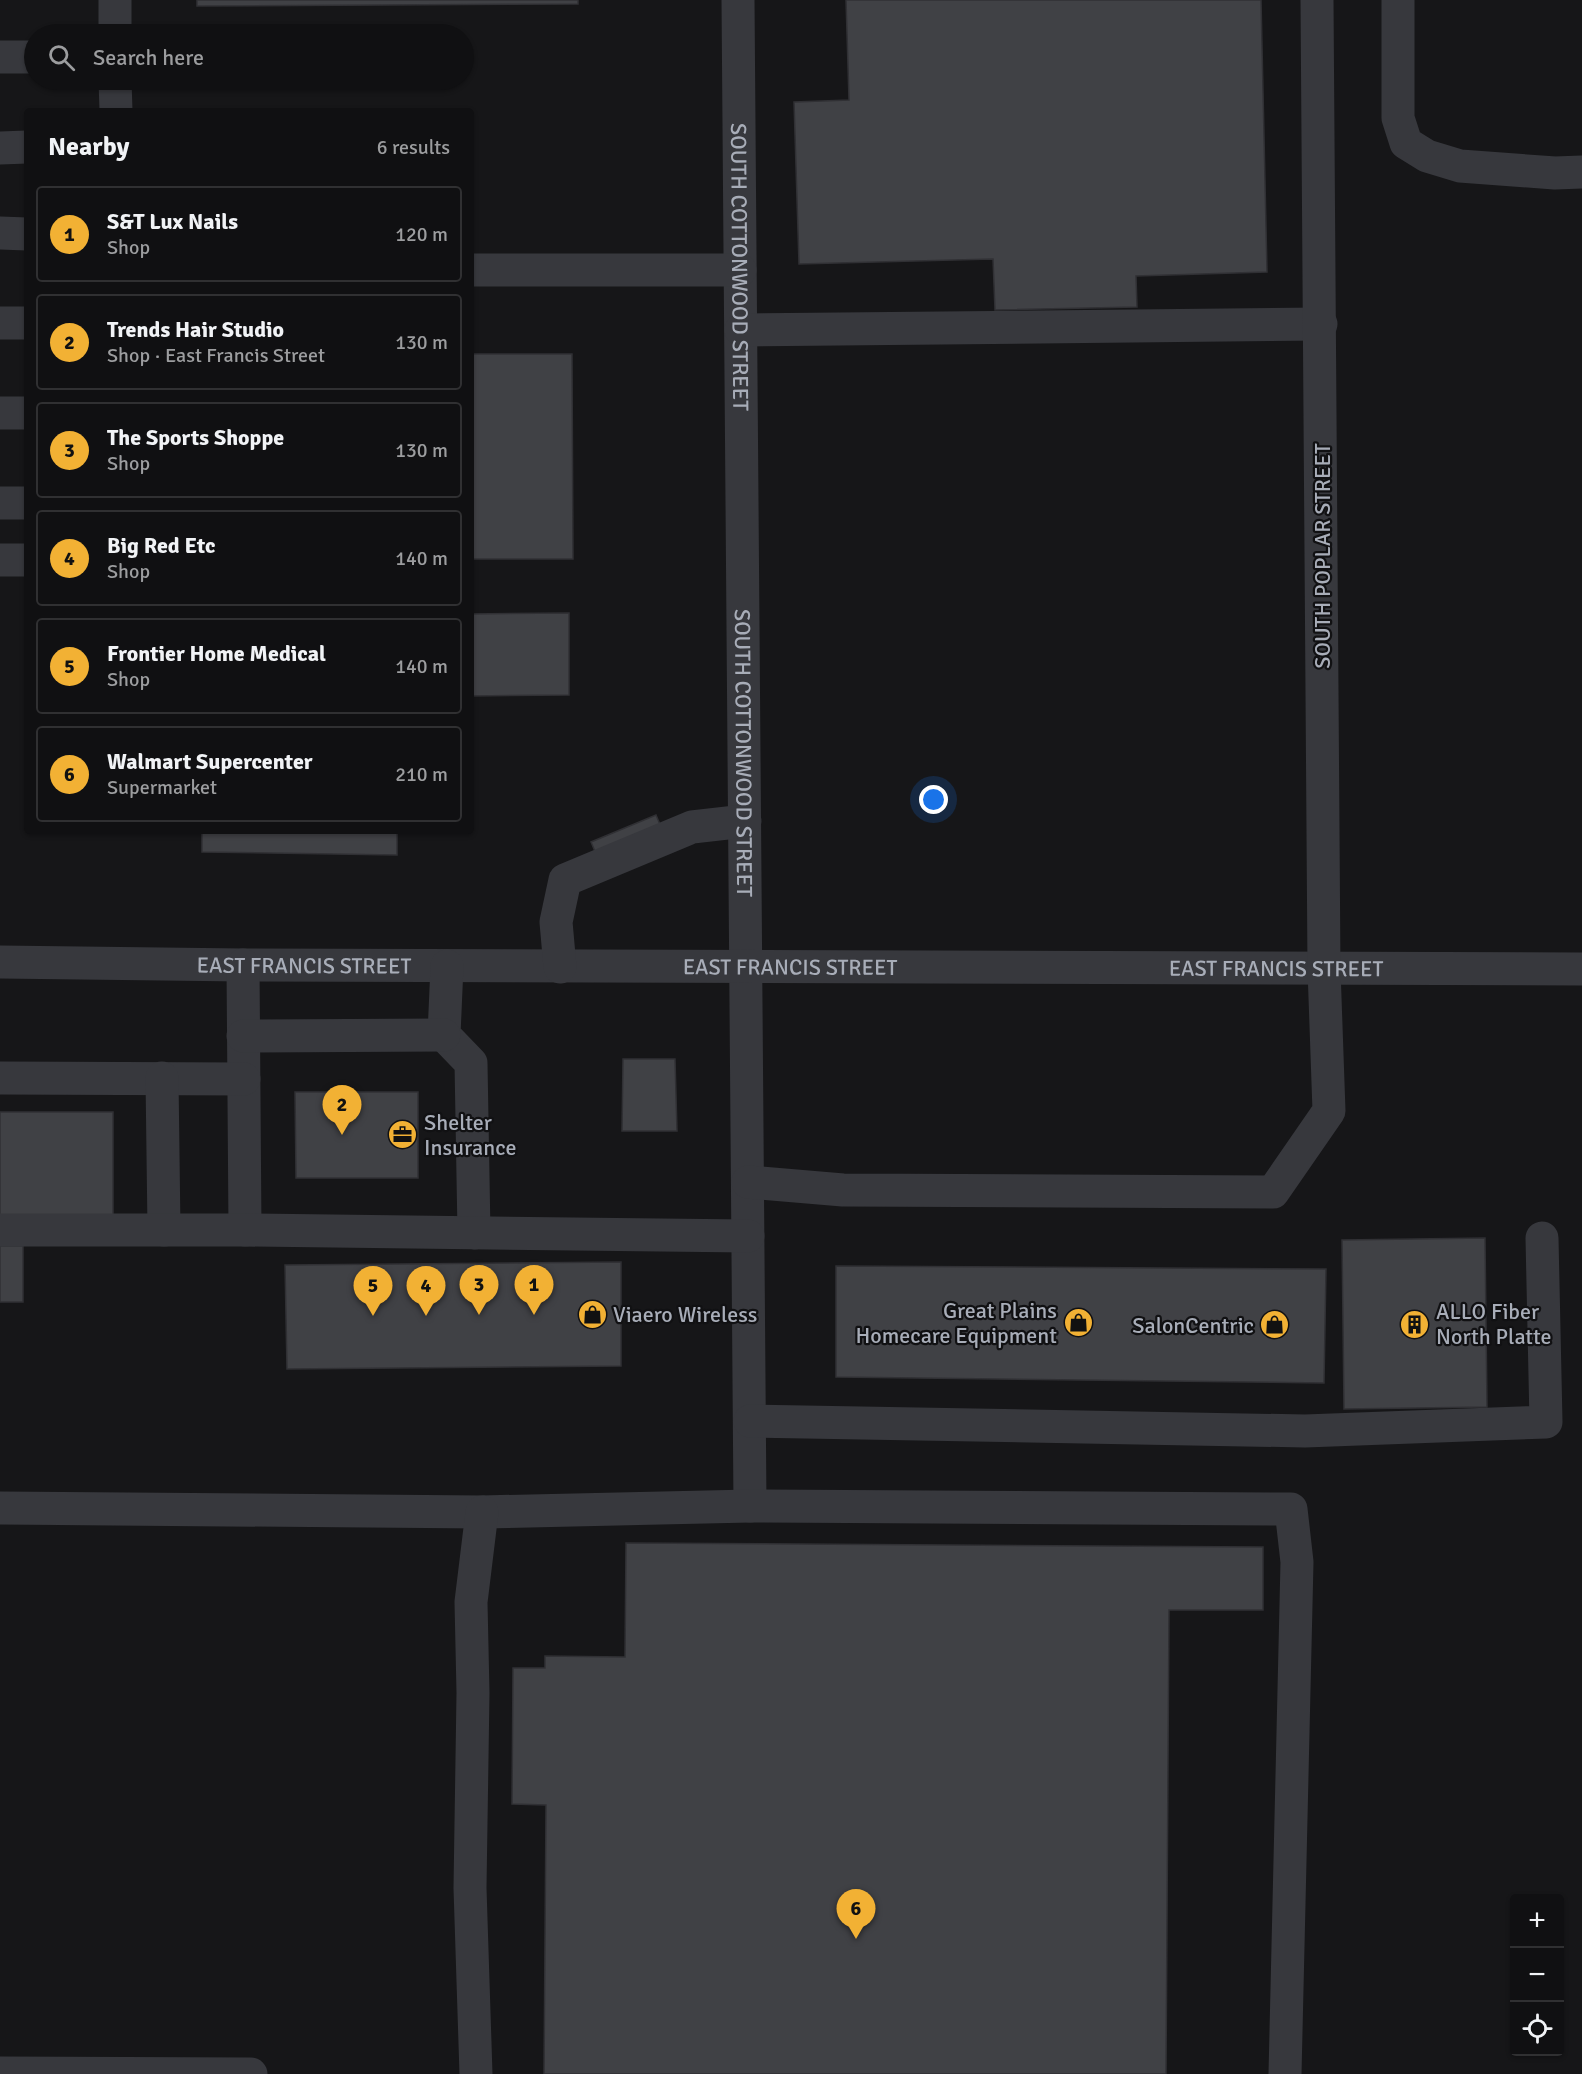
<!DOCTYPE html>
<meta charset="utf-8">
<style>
body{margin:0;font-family:Signika,sans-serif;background:#19191b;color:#f1f3f6}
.controls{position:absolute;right:18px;bottom:18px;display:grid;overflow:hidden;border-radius:6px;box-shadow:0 2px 4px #0004}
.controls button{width:54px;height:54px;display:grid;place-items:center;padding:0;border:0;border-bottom:2px solid #303032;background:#101012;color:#f1f3f6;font:30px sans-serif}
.you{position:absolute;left:934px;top:800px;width:21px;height:21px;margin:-15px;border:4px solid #fff;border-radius:50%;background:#1a73e8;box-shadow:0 0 0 9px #1a73e833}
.badge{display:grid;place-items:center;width:39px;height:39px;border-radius:50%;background:#f2b134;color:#111;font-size:20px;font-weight:700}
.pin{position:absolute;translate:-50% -50px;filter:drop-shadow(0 2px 3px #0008)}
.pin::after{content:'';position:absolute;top:32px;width:21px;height:18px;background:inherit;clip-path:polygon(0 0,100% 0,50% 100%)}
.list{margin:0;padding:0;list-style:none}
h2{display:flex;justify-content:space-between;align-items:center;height:78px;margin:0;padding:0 24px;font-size:26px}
h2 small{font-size:20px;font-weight:400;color:#9c9d9f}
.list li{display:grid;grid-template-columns:39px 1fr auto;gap:18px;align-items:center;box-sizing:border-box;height:96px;margin:0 12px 12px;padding:0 12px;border:2px solid #303032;border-radius:6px}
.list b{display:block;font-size:22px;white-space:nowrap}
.list p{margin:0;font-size:20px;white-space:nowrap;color:#9c9d9f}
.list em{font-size:20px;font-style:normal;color:#9c9d9f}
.icon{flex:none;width:33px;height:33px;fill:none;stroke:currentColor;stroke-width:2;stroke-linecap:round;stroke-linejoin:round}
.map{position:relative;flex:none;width:1582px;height:2074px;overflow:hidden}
.search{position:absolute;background:#101012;box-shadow:0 2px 4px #0004;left:24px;top:24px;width:450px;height:66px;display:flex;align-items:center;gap:15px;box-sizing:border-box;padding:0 21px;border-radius:33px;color:#9c9d9f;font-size:22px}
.panel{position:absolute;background:#101012;box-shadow:0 2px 4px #0004;left:24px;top:108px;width:450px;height:726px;border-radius:6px}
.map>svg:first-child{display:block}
.building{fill:#404145;stroke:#303034;stroke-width:1.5}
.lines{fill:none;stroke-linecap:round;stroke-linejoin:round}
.minor{stroke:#37383d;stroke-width:33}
.labels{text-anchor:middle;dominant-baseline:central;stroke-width:4.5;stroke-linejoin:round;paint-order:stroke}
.street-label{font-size:22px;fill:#a8adb8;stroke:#111113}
.poi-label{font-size:22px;fill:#a8adb8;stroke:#111113;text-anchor:start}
</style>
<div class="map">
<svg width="1582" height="2074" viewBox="0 0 1582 2074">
<rect width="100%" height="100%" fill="#161618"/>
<path class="building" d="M 197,0 L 578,0 L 578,4 L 197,6 Z
M 846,0 L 1261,0 L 1267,272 L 1136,276 L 1137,307 L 995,310 L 993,259 L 799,264 L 794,102 L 849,100 Z
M 471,354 L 572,354 L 573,559 L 471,559 Z
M 569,613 L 569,695 L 471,696 L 471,614 Z
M 656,815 L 670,848 L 605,875 L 591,842 Z
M 202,831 L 397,831 L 397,855 L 202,852 Z
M 623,1059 L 675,1059 L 677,1131 L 622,1131 Z
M 295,1092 L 418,1092 L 418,1178 L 296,1178 Z
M 0,1112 L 113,1112 L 113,1215 L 0,1216 Z
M 1485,1238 L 1487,1407 L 1344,1409 L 1342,1240 Z
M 0,1246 L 23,1246 L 23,1302 L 0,1302 Z
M 621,1262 L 621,1366 L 287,1369 L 285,1265 Z
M 836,1266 L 1326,1269 L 1324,1383 L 836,1377 Z
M 626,1543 L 1263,1547 L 1263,1610 L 1169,1610 L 1166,2074 L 544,2074 L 546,1805 L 512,1804 L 513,1668 L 545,1668 L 545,1656 L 625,1657 Z"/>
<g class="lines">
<g class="minor">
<path d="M 115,0 L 115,34"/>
<path id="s1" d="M 738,0 L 750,1506"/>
<path d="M 1398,0 L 1398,118 L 1406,143 L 1427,156 L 1460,166 L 1555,173 L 1582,172"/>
<path d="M 0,57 L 34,57"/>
<path d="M 115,80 L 116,111"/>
<path d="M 0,148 L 27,147"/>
<path d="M 0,233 L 27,234"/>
<path d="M 471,270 L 740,270"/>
<path d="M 0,323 L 27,323"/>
<path d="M 741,330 L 1321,324"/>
<path d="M 0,413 L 27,413"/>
<path d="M 0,503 L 27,503"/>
<path d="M 0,560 L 27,560"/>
<path id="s2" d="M 0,962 L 243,965 L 1582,969"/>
<path d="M 243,965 L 245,1230"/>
<path d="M 447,966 L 444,1035 L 471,1063 L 474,1233"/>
<path d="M 560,967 L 556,922 L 565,880 L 692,827 L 745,821"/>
<path d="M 243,1036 L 444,1035"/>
<path d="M 0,1078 L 244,1079"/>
<path d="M 162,1078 L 164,1230"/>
<path d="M 748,1182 L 843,1190 L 1273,1192 L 1329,1111 L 1324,969 L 1317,0"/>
<path d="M 0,1230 L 245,1230 L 748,1236"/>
<path d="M 750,1421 L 1305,1431 L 1546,1422 L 1542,1238"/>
<path d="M 0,1508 L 482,1512 L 750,1506 L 1291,1509 L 1297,1562 L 1285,2074"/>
<path d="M 0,2073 L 251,2074"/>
<path d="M 476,2074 L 470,1888 L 473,1693 L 471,1602 L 482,1512"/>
</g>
</g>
<defs>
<symbol id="office-disc" viewBox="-11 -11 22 22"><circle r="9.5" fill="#f2b134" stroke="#111113"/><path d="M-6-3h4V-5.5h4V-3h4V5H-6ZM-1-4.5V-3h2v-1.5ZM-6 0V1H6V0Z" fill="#111"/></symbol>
<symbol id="shop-disc" viewBox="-11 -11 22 22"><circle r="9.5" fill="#f2b134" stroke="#111113"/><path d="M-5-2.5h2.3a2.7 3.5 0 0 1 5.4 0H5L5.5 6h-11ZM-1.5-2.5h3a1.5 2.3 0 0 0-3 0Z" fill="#111"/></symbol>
<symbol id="building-disc" viewBox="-11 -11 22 22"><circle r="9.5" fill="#f2b134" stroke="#111113"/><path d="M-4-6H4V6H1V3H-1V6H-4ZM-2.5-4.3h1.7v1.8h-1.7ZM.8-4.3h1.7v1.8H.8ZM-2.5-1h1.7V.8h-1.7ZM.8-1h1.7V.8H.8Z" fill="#111"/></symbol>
</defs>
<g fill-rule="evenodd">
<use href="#office-disc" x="386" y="1118" width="33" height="33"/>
<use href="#shop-disc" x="576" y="1298" width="33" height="33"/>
<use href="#shop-disc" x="1062" y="1306" width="33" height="33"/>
<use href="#building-disc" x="1398" y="1308" width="33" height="33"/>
<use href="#shop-disc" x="1258" y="1308" width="33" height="33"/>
</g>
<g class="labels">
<g class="street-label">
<text stroke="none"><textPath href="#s1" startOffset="267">SOUTH COTTONWOOD STREET</textPath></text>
<text transform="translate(1322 556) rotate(-90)">SOUTH POPLAR STREET</text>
<text stroke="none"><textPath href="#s1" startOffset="753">SOUTH COTTONWOOD STREET</textPath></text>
<text stroke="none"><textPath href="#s2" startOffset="304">EAST FRANCIS STREET</textPath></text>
<text stroke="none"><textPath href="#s2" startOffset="790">EAST FRANCIS STREET</textPath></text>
<text stroke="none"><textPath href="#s2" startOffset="1276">EAST FRANCIS STREET</textPath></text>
</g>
<g class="poi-label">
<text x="424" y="1122">Shelter<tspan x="424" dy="25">Insurance</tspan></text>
<text x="1057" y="1310" text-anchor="end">Great Plains<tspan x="1057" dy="25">Homecare Equipment</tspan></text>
<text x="1436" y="1311">ALLO Fiber<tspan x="1436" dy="25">North Platte</tspan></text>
<text x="613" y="1314">Viaero Wireless</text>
<text x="1254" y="1325" text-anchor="end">SalonCentric</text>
</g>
</g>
</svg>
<div class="controls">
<button>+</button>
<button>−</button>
<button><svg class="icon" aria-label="locate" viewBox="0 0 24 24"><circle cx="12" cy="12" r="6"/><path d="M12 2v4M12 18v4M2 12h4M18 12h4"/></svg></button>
</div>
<div class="you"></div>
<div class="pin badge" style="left:534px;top:1315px">1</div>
<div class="pin badge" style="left:342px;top:1135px">2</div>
<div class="pin badge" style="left:479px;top:1315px">3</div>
<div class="pin badge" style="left:426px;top:1316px">4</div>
<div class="pin badge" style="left:373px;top:1316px">5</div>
<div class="pin badge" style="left:856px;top:1939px">6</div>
<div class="search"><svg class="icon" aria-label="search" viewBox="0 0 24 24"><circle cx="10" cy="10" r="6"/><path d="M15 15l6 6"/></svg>Search here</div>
<section class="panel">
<h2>Nearby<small>6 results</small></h2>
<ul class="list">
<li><span class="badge">1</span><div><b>S&amp;T Lux Nails</b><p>Shop</p></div><em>120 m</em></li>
<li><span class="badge">2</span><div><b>Trends Hair Studio</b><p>Shop · East Francis Street</p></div><em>130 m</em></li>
<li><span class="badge">3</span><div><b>The Sports Shoppe</b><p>Shop</p></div><em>130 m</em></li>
<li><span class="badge">4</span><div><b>Big Red Etc</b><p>Shop</p></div><em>140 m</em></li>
<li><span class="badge">5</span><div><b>Frontier Home Medical</b><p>Shop</p></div><em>140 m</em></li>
<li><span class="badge">6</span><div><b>Walmart Supercenter</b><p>Supermarket</p></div><em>210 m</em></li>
</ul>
</section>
</div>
